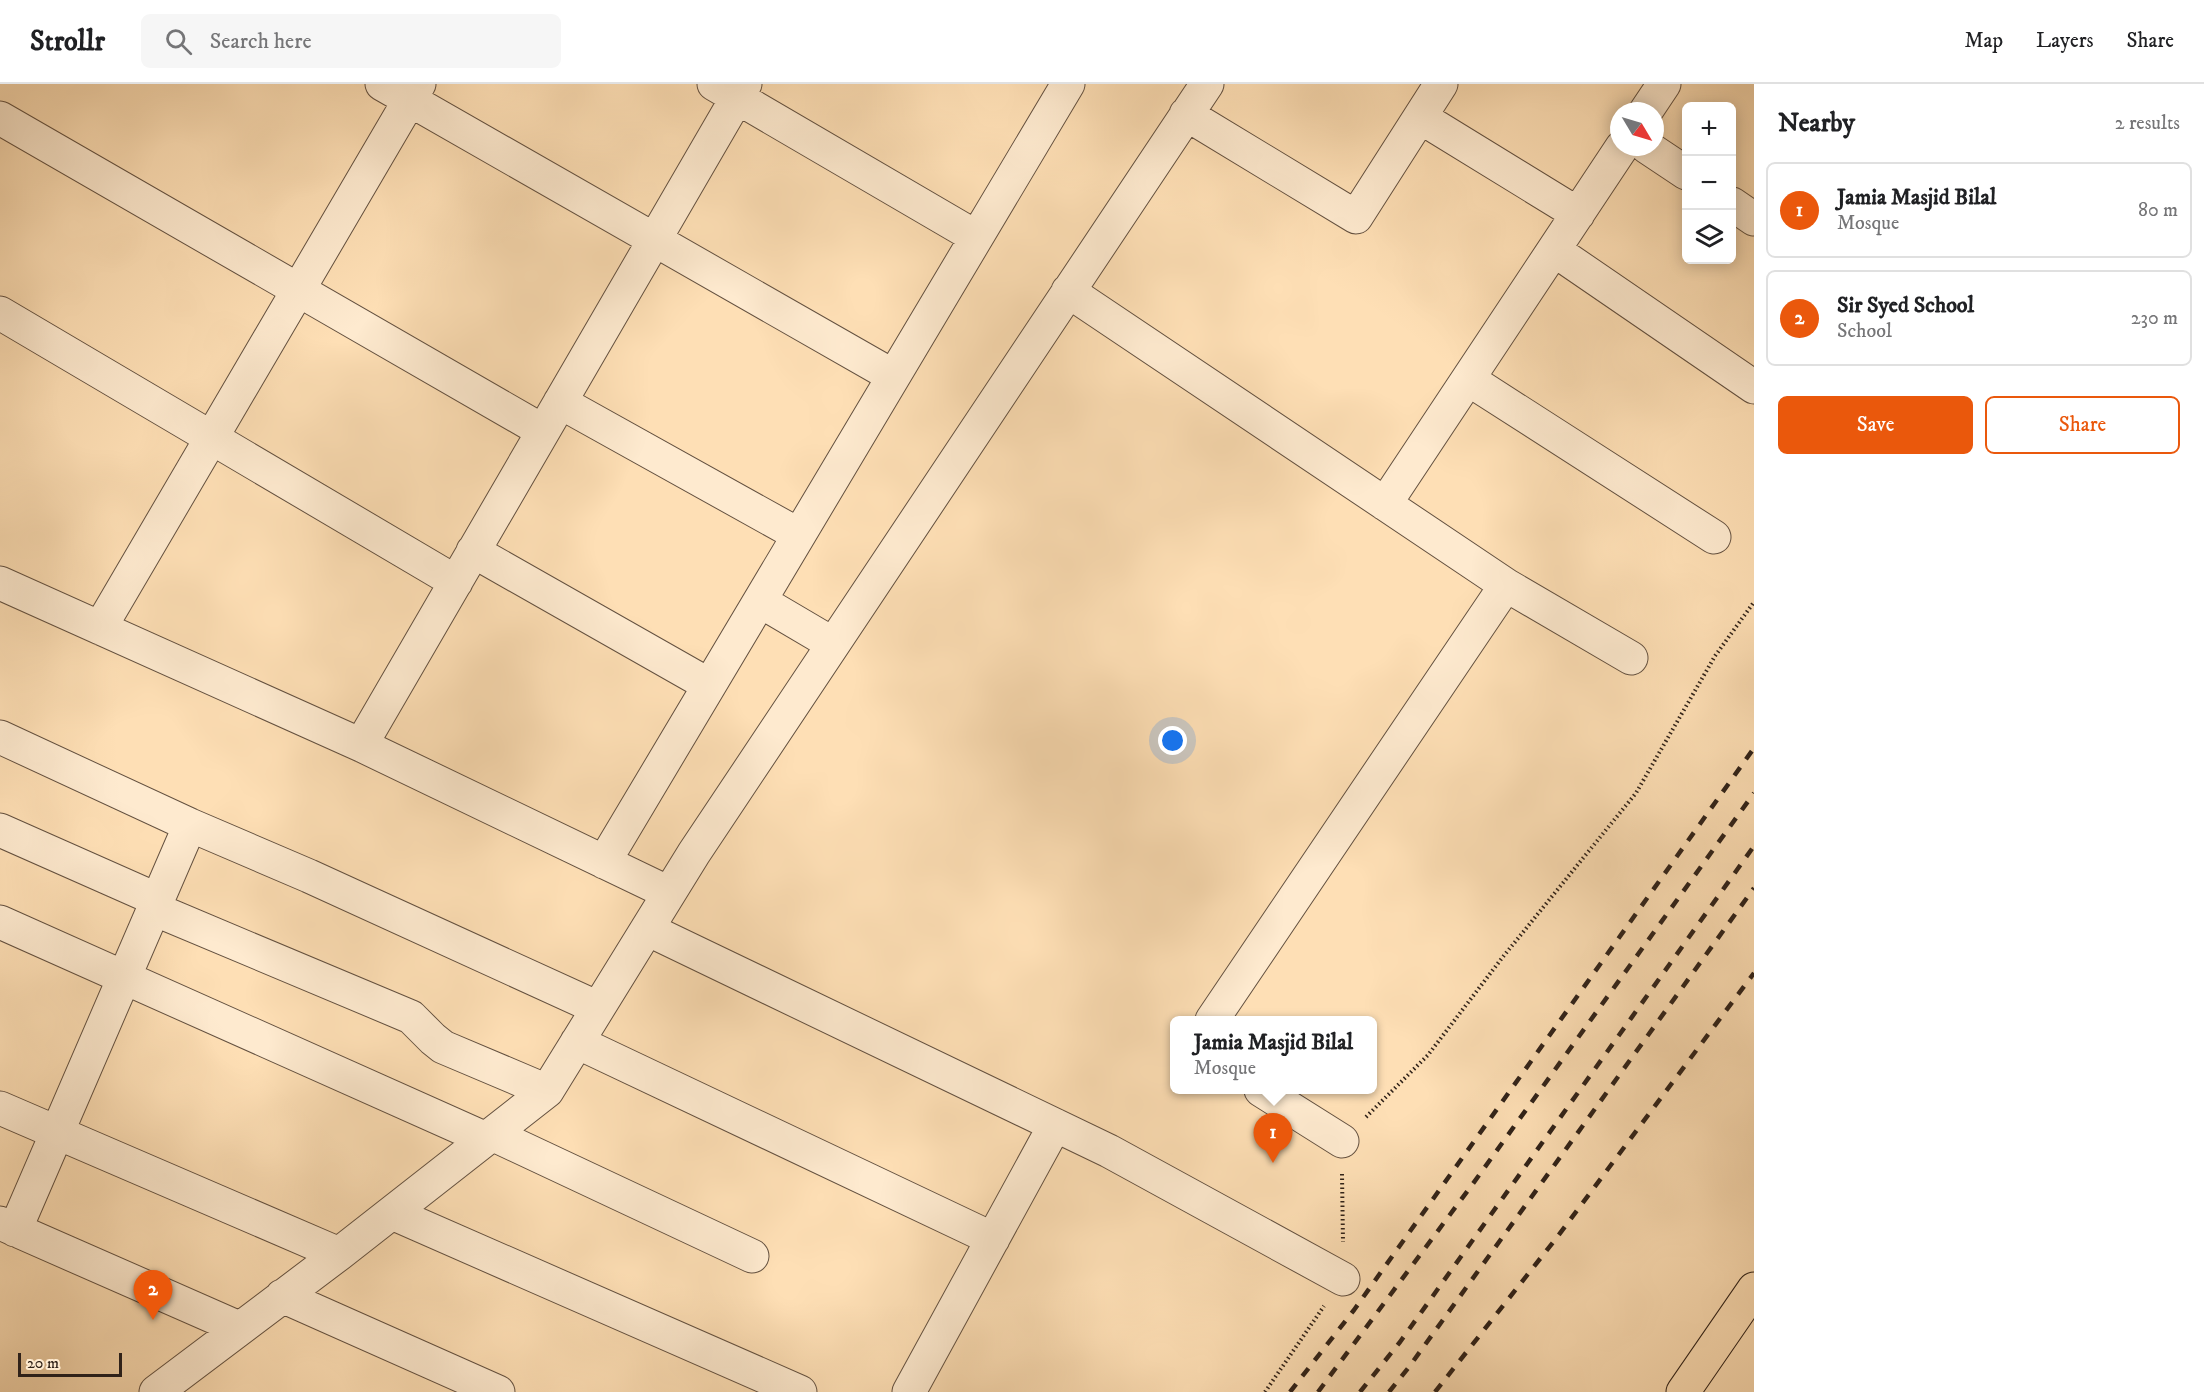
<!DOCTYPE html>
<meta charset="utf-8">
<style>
body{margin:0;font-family:"IM FELL DW Pica",serif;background:#f6f6f6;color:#202124}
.controls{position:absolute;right:18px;top:18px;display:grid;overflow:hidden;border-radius:9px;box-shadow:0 3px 15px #0003}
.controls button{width:54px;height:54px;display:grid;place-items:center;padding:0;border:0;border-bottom:2px solid #e0e0e0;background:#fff;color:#202124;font:30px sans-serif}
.compass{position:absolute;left:1610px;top:18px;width:54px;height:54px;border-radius:50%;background:#fff;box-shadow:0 3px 15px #0003;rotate:128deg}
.scale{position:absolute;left:18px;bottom:15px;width:104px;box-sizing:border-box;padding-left:6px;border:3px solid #302219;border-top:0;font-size:16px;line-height:21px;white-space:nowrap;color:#302219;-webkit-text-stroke:4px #feeacf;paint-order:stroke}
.you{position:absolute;left:1173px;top:657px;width:21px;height:21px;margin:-15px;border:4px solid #fff;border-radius:50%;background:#1a73e8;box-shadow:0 0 0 9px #1a73e833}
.badge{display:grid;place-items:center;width:39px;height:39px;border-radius:50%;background:#ea580c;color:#fff;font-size:20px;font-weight:700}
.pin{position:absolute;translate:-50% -50px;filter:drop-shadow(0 2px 3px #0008)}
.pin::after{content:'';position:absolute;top:32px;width:21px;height:18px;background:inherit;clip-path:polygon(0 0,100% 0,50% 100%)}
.popup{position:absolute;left:1170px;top:932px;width:207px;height:78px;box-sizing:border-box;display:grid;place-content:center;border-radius:9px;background:#fff;filter:drop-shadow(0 2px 4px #0005);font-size:20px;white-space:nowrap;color:#757577}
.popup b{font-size:22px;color:#202124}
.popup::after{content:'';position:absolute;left:50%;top:100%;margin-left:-12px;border:12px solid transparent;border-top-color:#fff}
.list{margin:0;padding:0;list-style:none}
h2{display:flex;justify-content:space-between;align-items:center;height:78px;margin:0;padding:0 24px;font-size:26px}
h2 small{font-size:20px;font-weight:400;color:#757577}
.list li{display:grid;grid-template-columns:39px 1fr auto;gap:18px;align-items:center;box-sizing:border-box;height:96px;margin:0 12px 12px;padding:0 12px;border:2px solid #e0e0e0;border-radius:9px}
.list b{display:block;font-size:22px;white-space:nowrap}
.list p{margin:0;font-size:20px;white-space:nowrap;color:#757577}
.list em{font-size:20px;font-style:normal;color:#757577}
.actions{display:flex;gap:12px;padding:18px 24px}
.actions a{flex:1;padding:14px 0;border:2px solid #ea580c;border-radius:9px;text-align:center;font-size:21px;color:#ea580c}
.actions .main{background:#ea580c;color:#fff}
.icon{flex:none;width:33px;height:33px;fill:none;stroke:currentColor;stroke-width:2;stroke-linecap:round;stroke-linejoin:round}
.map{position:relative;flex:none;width:1754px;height:1308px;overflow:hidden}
header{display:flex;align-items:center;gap:36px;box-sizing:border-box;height:84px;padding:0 30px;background:#fff;border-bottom:2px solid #e0e0e0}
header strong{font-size:28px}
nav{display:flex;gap:33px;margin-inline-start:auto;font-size:21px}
.search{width:420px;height:54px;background:#f6f6f6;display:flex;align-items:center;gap:15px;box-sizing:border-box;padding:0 21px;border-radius:9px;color:#757577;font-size:22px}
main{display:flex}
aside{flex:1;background:#fff}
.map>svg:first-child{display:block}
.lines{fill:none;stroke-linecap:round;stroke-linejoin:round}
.minor-casing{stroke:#645140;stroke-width:35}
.highway-casing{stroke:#302219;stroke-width:35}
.path{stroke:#302219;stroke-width:4;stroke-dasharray:1.5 3;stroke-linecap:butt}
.minor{stroke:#feeacf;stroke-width:33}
.highway{stroke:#fedfb5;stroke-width:33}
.rail{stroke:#302219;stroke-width:4.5;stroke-dasharray:10 10;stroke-linecap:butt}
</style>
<header>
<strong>Strollr</strong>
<div class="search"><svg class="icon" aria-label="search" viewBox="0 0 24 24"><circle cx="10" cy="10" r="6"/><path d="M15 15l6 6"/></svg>Search here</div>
<nav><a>Map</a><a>Layers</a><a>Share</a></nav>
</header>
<main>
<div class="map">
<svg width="1754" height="1308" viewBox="0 0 1754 1308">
<rect width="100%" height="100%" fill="#fedfb5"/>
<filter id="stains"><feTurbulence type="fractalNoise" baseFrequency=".00333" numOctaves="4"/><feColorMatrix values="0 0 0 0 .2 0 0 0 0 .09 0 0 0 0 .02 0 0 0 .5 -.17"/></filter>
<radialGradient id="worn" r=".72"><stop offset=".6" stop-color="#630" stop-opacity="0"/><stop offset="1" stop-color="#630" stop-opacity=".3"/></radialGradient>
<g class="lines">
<defs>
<path id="minor" d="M 382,0 L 893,292
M 714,0 L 976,153
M 1646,27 L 1664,0
M 1186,30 L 1356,133 L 1441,0
M 1420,33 L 1578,130
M 0,34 L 543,347
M 1647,63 L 1686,89
M 1732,120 L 1754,135
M 1554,166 L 1754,303
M 1068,207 L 1506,501 L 1631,574
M 0,229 L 456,498
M 1468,295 L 1714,453
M 560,318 L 799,451
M 1385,420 L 1622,63
M 473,467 L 709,601
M 0,499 L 361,661 L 669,809
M 760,517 L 833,560
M 100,544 L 419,0
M 0,653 L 190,741 L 309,792 L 598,924
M 361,661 L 745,0
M 0,746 L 158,816
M 604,778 L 1068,0
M 154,825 L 411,933 L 433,955 L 443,963 L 547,1007
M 0,838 L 486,1055
M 647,845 L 1109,1067 L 1343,1195
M 1212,936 L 1506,501
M 577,958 L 993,1155
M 1261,1006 L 1342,1057
M 0,1024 L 339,1170
M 492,1050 L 752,1172
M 392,1129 L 800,1308
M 0,1139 L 239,1244
M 15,1146 L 190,741
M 282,1212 L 498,1308
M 156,1308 L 339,1170 L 547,1007 L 694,769 L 1207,0
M 909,1308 L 1055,1041"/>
<path id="highway" d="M 1683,1308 L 1754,1205"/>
</defs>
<use href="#minor" class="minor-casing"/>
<use href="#highway" class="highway-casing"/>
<path class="path" d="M 1366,1033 L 1428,971 L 1502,874 L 1636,709 L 1715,572 L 1754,518
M 1342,1090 L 1343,1158
M 1265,1308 L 1324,1222"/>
<use href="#minor" class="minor"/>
<use href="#highway" class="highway"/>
<path class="rail" d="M 1290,1308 L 1354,1226 L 1754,664
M 1318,1308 L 1472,1101 L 1754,709
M 1360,1308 L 1400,1258 L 1754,762
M 1389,1308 L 1409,1283 L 1754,804
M 1435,1308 L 1558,1152 L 1754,889"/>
</g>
<rect width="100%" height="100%" filter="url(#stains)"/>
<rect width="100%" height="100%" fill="url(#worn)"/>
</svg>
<div class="controls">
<button>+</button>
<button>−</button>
<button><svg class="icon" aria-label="layers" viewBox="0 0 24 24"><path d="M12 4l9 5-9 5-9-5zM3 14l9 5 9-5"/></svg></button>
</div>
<svg class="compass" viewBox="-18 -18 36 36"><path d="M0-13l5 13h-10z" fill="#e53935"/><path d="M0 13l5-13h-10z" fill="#757577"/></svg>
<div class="scale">20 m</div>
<div class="you"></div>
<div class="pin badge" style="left:1273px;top:1079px">1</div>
<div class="popup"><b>Jamia Masjid Bilal</b>Mosque</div>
<div class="pin badge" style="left:153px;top:1236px">2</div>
</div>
<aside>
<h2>Nearby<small>2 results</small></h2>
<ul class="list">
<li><span class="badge">1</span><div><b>Jamia Masjid Bilal</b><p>Mosque</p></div><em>80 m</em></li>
<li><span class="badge">2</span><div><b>Sir Syed School</b><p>School</p></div><em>230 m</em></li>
</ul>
<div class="actions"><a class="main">Save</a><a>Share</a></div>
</aside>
</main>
